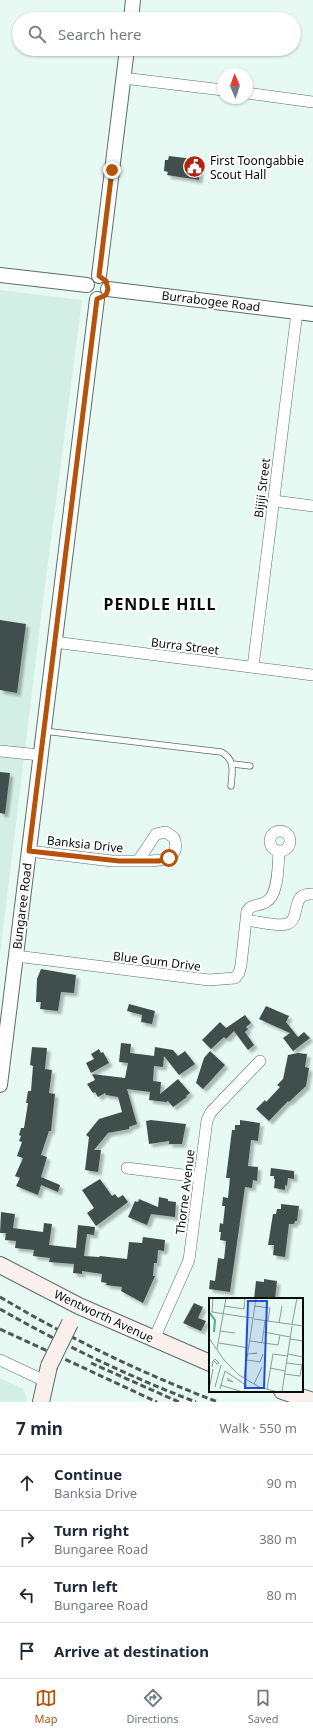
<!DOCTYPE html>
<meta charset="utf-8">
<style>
body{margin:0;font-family:"Noto Sans",sans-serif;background:#f2f2f3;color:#1f2937}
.compass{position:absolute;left:217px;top:68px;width:36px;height:36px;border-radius:50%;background:#fff;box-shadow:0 1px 3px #0004;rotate:358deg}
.stop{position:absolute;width:12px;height:12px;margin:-9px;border:3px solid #b45309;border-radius:50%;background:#fff}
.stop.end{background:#b45309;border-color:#fff;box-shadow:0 1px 4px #0008}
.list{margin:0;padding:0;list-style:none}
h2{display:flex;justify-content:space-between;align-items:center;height:52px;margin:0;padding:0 16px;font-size:17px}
h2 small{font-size:13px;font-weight:400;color:#747a83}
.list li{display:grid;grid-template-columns:26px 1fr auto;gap:12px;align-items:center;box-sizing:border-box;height:56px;padding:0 16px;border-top:1px solid #e0e1e3}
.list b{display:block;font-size:15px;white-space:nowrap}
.list p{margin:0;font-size:13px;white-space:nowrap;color:#747a83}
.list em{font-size:13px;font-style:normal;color:#747a83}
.icon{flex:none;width:22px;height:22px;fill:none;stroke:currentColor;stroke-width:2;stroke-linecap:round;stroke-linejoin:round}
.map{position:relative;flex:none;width:313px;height:1402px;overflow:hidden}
.search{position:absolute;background:#fff;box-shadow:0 1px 3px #0004;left:12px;right:12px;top:12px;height:44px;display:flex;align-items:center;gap:10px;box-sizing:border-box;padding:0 14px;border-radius:22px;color:#747a83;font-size:15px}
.sheet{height:276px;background:#fff}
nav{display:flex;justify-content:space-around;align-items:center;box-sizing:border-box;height:56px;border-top:1px solid #e0e1e3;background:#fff;font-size:11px;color:#747a83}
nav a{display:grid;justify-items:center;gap:2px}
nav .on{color:#b45309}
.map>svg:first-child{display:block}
.built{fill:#d3eee5}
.building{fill:#41504b;filter:url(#shadow)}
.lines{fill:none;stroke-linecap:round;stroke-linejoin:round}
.service-casing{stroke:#5d6d67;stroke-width:7}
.minor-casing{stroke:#5d6d67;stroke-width:12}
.tertiary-casing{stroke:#5d6d67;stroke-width:16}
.secondary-casing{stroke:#5d6d67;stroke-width:18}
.service{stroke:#fff;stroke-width:5.5}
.minor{stroke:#fff;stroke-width:11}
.tertiary{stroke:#fff;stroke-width:14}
.secondary{stroke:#f9f0ee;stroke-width:16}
.rail{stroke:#4f5855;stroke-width:3;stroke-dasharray:6 3;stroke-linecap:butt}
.secondary-bridge-casing{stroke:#5d6d67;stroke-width:18;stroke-linecap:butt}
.secondary-bridge{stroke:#f9f0ee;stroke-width:16}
.route{stroke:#b45309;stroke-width:5}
.labels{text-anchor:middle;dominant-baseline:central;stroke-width:4;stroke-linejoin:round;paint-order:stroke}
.poi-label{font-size:12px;fill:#070d0b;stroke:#fff;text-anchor:start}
.street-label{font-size:12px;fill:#070d0b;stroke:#fff}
.district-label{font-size:16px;font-weight:bold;letter-spacing:1px;fill:#070d0b;stroke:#fff}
.inset-river{fill:none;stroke:#4fab92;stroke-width:2}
.inset-road{fill:none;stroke:#8d9b96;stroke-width:1}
.view{fill:#1d4ed8;fill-opacity:0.15;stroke:#1d4ed8;stroke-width:2}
.inset-edge{fill:none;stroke:#070d0b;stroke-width:2}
</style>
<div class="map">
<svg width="313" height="1402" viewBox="0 0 313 1402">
<defs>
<filter id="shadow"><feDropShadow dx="3.5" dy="3.5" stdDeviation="1" flood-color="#0004"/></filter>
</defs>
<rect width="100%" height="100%" fill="#e7f9f3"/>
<path class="built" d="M 0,290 L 82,300 L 42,609 L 0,955 Z
M 0,1378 L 23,1389 L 27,1398 L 26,1402 L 0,1402 Z"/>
<path class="building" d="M 169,156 L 201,160 L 199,180 L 167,175 L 168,172 L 164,171 L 165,160 L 168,160 Z
M 0,620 L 26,624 L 17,693 L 0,690 Z
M 0,772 L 10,773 L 5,814 L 0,813 Z
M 41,969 L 76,975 L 74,993 L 61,992 L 58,1011 L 40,1009 L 41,1002 L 36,1002 L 37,979 Z
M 129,1004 L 155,1011 L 152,1024 L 141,1022 L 142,1015 L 127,1011 Z
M 266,1006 L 289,1016 L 286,1022 L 298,1037 L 304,1032 L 310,1038 L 293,1051 L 283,1038 L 290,1033 L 259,1019 Z
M 245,1015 L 251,1023 L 246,1027 L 248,1029 L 245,1032 L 254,1045 L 248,1050 L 234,1031 L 226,1039 L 224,1037 L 211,1049 L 202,1040 L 220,1022 L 226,1028 Z
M 121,1043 L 131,1044 L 130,1053 L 147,1055 L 154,1056 L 155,1047 L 173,1050 L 178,1056 L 185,1051 L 195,1064 L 179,1075 L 164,1056 L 163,1067 L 154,1066 L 153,1081 L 161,1082 L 160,1094 L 178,1079 L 190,1093 L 186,1096 L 187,1097 L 173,1107 L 168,1101 L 166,1102 L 149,1100 L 150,1092 L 127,1089 L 137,1124 L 129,1127 L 129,1129 L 108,1133 L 94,1150 L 101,1150 L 98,1172 L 85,1170 L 89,1137 L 86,1135 L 99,1119 L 122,1112 L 118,1097 L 106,1095 L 105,1093 L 98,1097 L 95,1092 L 93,1093 L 87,1084 L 95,1080 L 92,1074 L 125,1078 L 128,1063 L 119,1062 Z
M 32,1047 L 47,1048 L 45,1069 L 52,1070 L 49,1093 L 55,1094 L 51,1131 L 49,1131 L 41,1155 L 47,1157 L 41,1177 L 60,1185 L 58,1192 L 41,1185 L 38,1195 L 16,1186 L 20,1178 L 15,1176 L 23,1158 L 17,1156 L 22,1142 L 19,1141 L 21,1136 L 19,1135 L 21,1128 L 24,1128 L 28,1103 L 26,1103 L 28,1091 L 31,1091 L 33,1066 L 30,1065 Z
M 99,1049 L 101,1053 L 103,1052 L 109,1063 L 91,1073 L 86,1063 L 94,1059 L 91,1054 Z
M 210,1051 L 225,1065 L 203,1089 L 196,1083 L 204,1058 Z
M 298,1053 L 307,1054 L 305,1067 L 309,1068 L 306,1086 L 289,1102 L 288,1101 L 269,1121 L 256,1109 L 265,1100 L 266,1102 L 280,1087 L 277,1085 L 283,1079 L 288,1055 Z
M 151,1120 L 186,1124 L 182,1144 L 169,1144 L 169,1141 L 149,1144 L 146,1121 Z
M 240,1120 L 260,1123 L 258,1141 L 251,1140 L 248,1166 L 258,1167 L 257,1181 L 253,1180 L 252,1188 L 245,1187 L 230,1292 L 209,1289 L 210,1280 L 215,1281 L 218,1258 L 224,1259 L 226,1241 L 220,1240 L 221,1232 L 219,1232 L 220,1223 L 223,1224 L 225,1206 L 222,1206 L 223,1197 L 228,1198 L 230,1178 L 226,1178 L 232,1130 L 235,1130 L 235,1125 L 240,1125 Z
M 271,1168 L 294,1171 L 294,1179 L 288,1178 L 287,1186 L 285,1185 L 285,1190 L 274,1188 L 275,1179 L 274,1179 L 274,1176 L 270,1176 Z
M 100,1179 L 112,1196 L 115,1194 L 118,1198 L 123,1195 L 128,1202 L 96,1226 L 87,1213 L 94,1208 L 82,1190 Z
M 159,1197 L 168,1199 L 168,1201 L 176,1202 L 175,1217 L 151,1214 L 147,1225 L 128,1217 L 135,1201 L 138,1202 L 139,1199 L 158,1207 Z
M 281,1204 L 299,1206 L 297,1221 L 295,1221 L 294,1224 L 289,1224 L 285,1257 L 273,1255 L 274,1245 L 268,1245 L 273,1214 L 276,1214 L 277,1209 L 281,1209 Z
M 1,1212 L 15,1214 L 13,1228 L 43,1232 L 44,1223 L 52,1224 L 49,1245 L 76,1248 L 78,1225 L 95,1227 L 94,1235 L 87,1234 L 84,1256 L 99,1257 L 100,1256 L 127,1259 L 129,1242 L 142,1243 L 143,1237 L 165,1240 L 164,1251 L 158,1250 L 157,1263 L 154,1263 L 153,1276 L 155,1276 L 143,1303 L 121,1291 L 122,1287 L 106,1285 L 107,1283 L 101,1282 L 102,1274 L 82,1271 L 82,1274 L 73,1273 L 74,1264 L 49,1262 L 50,1258 L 33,1256 L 34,1250 L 15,1248 L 16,1241 L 5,1240 L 6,1233 L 0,1233 Z
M 264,1279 L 277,1281 L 275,1299 L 254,1299 L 256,1281 L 264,1282 Z
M 194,1303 L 203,1307 L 198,1318 L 206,1321 L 201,1331 L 183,1323 Z"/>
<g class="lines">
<defs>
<path id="service" d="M 44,731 L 221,752 C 236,759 232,773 231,786
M 233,764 L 250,766"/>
<path id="minor" d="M 123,78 L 223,90
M 247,93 L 313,102
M 274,501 L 313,506
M 54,642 L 313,675
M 253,667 L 297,312
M 0,751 L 40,755
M270 841a10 10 0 1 1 20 0a10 10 0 1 1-20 0Z
M 29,851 L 112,861 L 138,861 L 156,834 L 166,832 L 174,838 C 183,863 153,861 138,861
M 246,920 C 256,921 278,927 287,924 C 302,919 289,892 313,894
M 16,956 L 209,980 L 235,978 L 239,973 L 241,965 L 247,911 C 251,904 260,906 266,902 C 279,895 278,864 279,851
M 127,1168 L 199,1177
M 154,1339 L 189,1260 L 207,1120 L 211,1112 L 260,1061
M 0,1360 L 45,1381"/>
<path id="tertiary" d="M 131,19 L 133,0
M 0,275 L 87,285
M 99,276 L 127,49
M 108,289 L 313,314
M 0,1085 L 97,299"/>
<path id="secondary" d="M 0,1265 L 79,1306 L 210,1363
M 282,1391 L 313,1401
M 41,1402 L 49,1366"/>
</defs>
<use href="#service" class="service-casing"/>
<use href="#minor" class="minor-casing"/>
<use href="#tertiary" class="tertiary-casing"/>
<use href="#secondary" class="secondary-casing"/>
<use href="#service" class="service"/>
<use href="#minor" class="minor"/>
<use href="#tertiary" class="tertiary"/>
<use href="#secondary" class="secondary"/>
<path class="rail" d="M 0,1297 C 69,1338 143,1374 218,1402
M 0,1309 C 63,1345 128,1376 196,1402
M 0,1329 L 157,1402
M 91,1363 L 179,1402"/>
<defs>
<path id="secondary-bridge" d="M 49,1366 L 70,1323"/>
</defs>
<use href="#secondary-bridge" class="secondary-bridge-casing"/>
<use href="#secondary-bridge" class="secondary-bridge"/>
</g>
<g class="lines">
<path class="route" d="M 112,170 L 99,276 L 106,281 L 108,289 L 106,295 L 97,299 L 29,851 L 119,861 L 159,861 L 169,858"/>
</g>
<defs>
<symbol id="civic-disc" viewBox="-11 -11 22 22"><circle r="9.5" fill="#b1230d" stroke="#fff"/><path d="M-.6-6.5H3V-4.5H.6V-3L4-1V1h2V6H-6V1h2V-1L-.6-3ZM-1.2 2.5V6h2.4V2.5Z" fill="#fff"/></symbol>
</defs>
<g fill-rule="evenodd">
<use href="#civic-disc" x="182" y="154" width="25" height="25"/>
</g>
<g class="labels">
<g class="poi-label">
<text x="210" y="160">First Toongabbie<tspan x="210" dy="14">Scout Hall</tspan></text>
</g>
<g class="street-label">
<text transform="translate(211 301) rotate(7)">Burrabogee Road</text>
<text transform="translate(262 488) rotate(-83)">Bijiji Street</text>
<text transform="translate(185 646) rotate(7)">Burra Street</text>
<text transform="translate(85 844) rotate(6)">Banksia Drive</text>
<text transform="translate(22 906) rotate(-83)">Bungaree Road</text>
<text transform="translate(157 961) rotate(7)">Blue Gum Drive</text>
<text transform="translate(185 1192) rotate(-83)">Thorne Avenue</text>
<text transform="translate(104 1316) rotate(25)">Wentworth Avenue</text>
</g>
<g class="district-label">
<text x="160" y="604">PENDLE HILL</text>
</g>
</g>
<g transform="translate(209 1298)">
<rect width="94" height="94" fill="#e7f9f3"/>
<path class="inset-river" d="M 0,14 L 6,22 L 5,34"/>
<path class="inset-road" d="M 4,0 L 3,14 L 43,20M 15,8 L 35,11 L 36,0M 46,8 L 61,10 L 59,23M 45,21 L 94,28M 70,25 L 73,8M 83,26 L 88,0M 11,33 L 26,35M 55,34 L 81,39M 0,40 L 15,62 L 30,77 L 50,89 L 69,94M 81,41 L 94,43M 41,43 L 69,47 L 71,37M 10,45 L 40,50M 53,45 L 56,23M 8,51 L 17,0M 39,56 L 48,55 L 45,56M 79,56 L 94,59M 38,62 L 51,64 L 54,56M 77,65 L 94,67M 3,69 L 4,63 L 6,61 L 10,65 L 8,66 L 5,63M 61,70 L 76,73M 75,76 L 91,78 L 93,67M 35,80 L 47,0M 18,82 L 24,84 L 18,80M 45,86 L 53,69M 1,87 L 4,71M 11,87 L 34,94M 6,89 L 12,67M 11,91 L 16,73 L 38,88M 58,91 L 64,56 L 78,58M 73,94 L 83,28"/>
<path class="view" d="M 39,3 L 58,3 L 55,90 L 36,90 Z"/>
<rect width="94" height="94" class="inset-edge"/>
</g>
</svg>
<svg class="compass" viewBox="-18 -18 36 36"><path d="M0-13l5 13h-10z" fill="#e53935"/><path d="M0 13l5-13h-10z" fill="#747a83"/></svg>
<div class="stop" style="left:169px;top:858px"></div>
<div class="stop end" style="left:112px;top:170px"></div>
<div class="search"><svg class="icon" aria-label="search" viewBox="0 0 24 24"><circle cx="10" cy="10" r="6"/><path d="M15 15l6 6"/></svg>Search here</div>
</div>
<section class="sheet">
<h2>7 min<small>Walk · 550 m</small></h2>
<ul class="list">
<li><svg class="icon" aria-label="ahead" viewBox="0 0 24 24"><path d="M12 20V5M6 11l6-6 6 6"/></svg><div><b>Continue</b><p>Banksia Drive</p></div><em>90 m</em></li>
<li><svg class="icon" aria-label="right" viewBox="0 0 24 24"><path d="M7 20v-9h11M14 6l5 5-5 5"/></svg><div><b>Turn right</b><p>Bungaree Road</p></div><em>380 m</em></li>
<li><svg class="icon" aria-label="left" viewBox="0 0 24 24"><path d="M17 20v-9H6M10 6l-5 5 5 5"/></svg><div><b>Turn left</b><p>Bungaree Road</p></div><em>80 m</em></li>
<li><svg class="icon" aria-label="arrive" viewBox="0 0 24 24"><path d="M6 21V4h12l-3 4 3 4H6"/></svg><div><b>Arrive at destination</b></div></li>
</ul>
</section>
<nav>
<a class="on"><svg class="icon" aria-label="map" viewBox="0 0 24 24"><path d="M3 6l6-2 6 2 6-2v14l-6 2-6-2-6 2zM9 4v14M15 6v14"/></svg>Map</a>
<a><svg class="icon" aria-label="directions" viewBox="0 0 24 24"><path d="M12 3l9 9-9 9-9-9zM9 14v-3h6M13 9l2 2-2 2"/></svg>Directions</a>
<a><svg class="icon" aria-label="saved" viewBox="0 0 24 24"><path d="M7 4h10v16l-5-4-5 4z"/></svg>Saved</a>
</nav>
